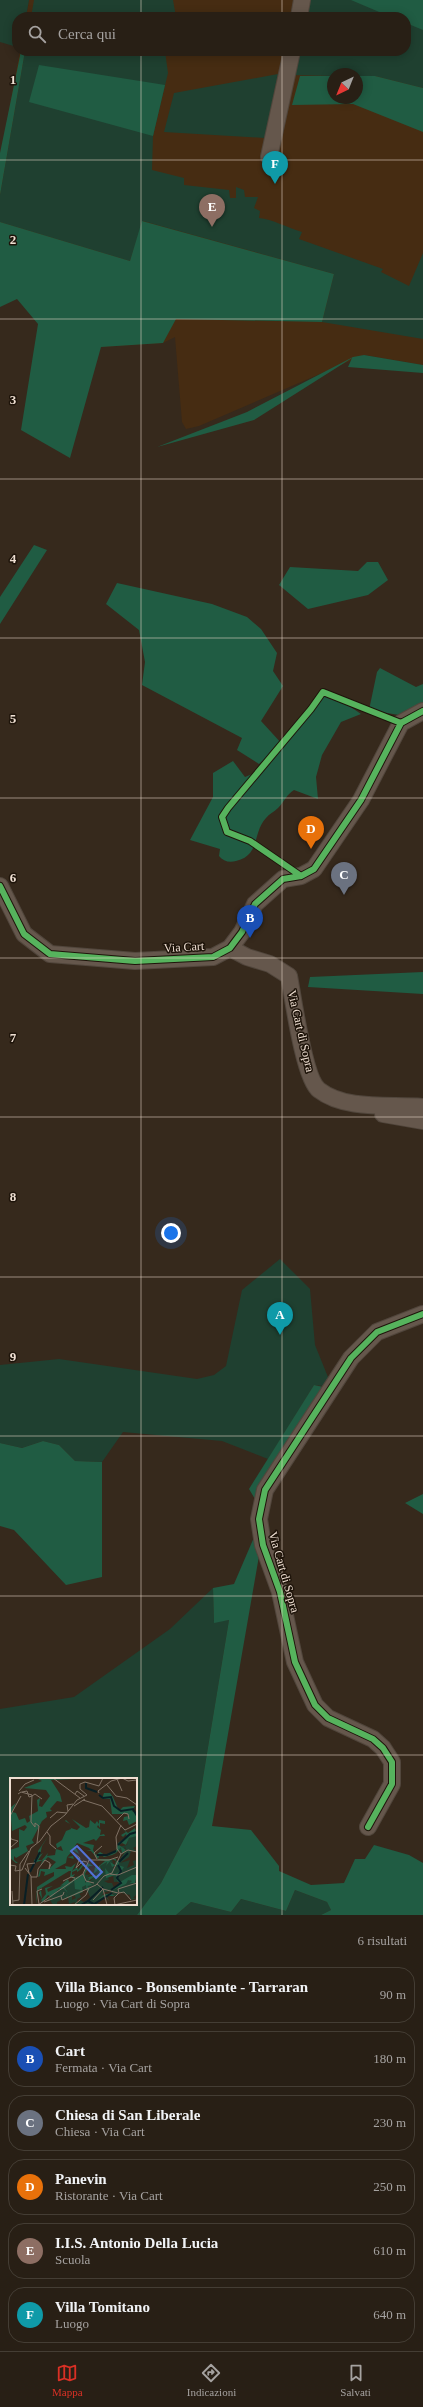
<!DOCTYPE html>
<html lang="it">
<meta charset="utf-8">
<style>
body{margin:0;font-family:Georgia,serif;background:#30271e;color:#f1f3f6}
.compass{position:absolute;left:327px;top:68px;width:36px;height:36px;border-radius:50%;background:#281f15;box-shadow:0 2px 10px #0003;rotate:223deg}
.you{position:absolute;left:171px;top:1233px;width:14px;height:14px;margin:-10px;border:3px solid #fff;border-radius:50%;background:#1a73e8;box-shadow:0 0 0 6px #1a73e833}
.badge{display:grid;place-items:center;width:26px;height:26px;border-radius:50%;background:#d93025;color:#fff;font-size:13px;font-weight:700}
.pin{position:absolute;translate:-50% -33px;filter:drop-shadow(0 1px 2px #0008)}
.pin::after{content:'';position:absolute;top:21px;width:14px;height:12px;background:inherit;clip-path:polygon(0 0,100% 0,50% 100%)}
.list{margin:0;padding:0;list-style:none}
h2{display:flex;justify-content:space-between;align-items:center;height:52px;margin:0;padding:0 16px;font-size:17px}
h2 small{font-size:13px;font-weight:400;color:#a5a2a0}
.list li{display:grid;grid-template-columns:26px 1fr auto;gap:12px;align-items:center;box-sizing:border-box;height:56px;margin:0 8px 8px;padding:0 8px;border:1px solid #443d34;border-radius:16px}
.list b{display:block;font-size:15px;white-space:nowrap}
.list p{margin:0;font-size:13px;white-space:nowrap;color:#a5a2a0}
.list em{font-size:13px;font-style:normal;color:#a5a2a0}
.icon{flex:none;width:22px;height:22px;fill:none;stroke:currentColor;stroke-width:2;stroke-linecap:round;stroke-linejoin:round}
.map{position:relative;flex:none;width:423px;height:1915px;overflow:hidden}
.search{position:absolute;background:#281f15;box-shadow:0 2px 10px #0003;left:12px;right:12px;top:12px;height:44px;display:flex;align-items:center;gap:10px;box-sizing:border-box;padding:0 14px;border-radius:16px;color:#a5a2a0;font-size:15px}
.sheet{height:436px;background:#281f15}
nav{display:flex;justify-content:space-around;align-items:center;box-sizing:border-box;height:56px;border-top:1px solid #443d34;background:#281f15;font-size:11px;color:#a5a2a0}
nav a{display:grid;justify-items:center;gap:2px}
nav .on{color:#d93025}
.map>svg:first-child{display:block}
.built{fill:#462c12;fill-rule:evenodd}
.green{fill:#1f4030;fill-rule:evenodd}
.forest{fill:#205c43}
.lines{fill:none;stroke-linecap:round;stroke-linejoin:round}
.minor-casing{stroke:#51463c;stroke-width:18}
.minor{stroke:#65574c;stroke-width:16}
.cycleway-casing{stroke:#1e140a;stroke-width:8}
.cycleway{stroke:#56b35d;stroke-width:6}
.grid{fill:none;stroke:#efdfd2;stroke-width:1;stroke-opacity:0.55}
.labels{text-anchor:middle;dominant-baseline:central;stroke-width:3;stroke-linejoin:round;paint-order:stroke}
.street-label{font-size:12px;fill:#efdfd2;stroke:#1e140a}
.inset-river{fill:none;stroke:#091f24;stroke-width:2}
.inset-road{fill:none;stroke:#807265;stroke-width:1}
.view{fill:#5272d6;fill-opacity:0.15;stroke:#5272d6;stroke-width:2}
.inset-edge{fill:none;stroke:#efdfd2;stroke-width:2}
.grid-label{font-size:13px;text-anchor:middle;font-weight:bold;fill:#efdfd2;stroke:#1e140a;stroke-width:3;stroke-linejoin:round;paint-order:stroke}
</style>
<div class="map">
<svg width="423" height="1915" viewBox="0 0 423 1915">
<rect width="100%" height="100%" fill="#36291c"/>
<path class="built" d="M 29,0 L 423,0 L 423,365 L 364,355 L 199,426 L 186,429 L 182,422 L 175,337 L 163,343 L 101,347 L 10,294 L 0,295 L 0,159 L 20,51 L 406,51 L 406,17 L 26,17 ZM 333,74 L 357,74 L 357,98 L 333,98 Z"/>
<path class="green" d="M 0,0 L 29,0 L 26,17 L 17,17 L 17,47 L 0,42 Z
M 34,0 L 173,0 L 176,17 L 31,17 Z
M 306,0 L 423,0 L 423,88 L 375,76 L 357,76 L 357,74 L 333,74 L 333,76 L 291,75 L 296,51 L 406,51 L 406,17 L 302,17 Z
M 25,51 L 165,51 L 168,73 L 153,136 L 152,170 L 184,178 L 184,185 L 229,190 L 230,198 L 236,198 L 236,187 L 244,190 L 245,197 L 258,197 L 254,208 L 260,211 L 259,218 C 272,219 288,228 302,232 L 299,239 L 383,269 L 381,272 L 409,286 L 423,253 L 423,339 L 322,322 L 334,274 L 143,221 L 130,261 L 0,222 L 0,195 Z
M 278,74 L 265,138 L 164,132 L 174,93 Z
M 280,1259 L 310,1289 L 315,1345 L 332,1387 L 314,1385 L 268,1459 L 222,1441 L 123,1432 L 102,1462 L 75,1461 L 59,1445 L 43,1441 L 22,1448 L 0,1443 L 0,1365 L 59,1359 L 197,1379 L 214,1375 L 226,1366 L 242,1290 Z
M 213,1588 L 214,1622 L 229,1620 L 197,1814 L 161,1883 L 137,1915 L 0,1915 L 0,1709 L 74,1697 L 170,1629 ZM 11,1779 L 136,1779 L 136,1904 L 11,1904 Z
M 295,1890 L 327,1902 L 331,1910 L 321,1915 L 176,1915 L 191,1902 L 231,1912 L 241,1899 L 286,1911 Z"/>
<path class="forest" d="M 351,0 L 423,0 L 423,30 L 406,23 L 406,17 L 391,17 Z
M 21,51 L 25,51 L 0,195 L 0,153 Z
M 39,65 L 165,85 L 153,136 L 29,102 Z
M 300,76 L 333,76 L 333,98 L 357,98 L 357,76 L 375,76 L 423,88 L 423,132 L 353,104 L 292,105 Z
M 142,221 L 334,274 L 322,322 L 176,319 L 163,343 L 101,347 L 70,458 L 21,430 L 38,324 L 17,299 L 0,307 L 0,222 L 130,261 Z
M 364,355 L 423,365 L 423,373 L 348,367 L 352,358 L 254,420 L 157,447 L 247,412 L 353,357 Z
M 34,545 L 47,550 L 0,624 L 0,597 Z
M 367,562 L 378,562 L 388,580 L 368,595 L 308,609 L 279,585 L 290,567 L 358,571 Z
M 117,583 L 212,604 L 247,617 L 261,629 L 277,653 L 273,671 L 283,686 L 261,721 L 282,744 L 311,709 L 323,692 L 336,697 L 361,714 L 341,722 L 322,755 L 316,777 L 318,799 L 294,790 C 287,794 284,802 278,808 C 274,812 269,814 266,818 C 252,833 261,855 236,861 C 229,863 223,861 219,856 L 220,849 L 190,840 L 213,797 L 213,773 L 233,761 L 245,777 L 260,771 L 279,747 L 259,764 L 237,750 L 242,738 L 142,685 L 145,662 L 139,630 L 106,604 Z
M 380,668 L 416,687 L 423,684 L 423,719 L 369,710 L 377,672 Z
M 423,972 L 423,994 L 308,987 L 310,977 Z
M 314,1385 L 328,1388 L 255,1499 L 249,1489 Z
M 43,1441 L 59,1445 L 75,1461 L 102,1462 L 102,1577 L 66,1585 L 14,1530 L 0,1526 L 0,1443 L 22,1448 Z
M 423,1494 L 423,1514 L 405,1503 Z
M 255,1535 L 259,1556 L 212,1826 L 251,1830 L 279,1866 L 279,1871 L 311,1885 L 344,1883 L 355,1859 L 365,1859 L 374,1845 L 409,1855 L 423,1863 L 423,1915 L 321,1915 L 331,1910 L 327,1902 L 295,1890 L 286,1911 L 241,1899 L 231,1912 L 191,1902 L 176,1915 L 137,1915 L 161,1883 L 197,1814 L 229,1620 L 214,1623 L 213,1588 L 234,1584 Z"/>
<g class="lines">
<defs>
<path id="minor" d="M 299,17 L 302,0
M 269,157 L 292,51
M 0,886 L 24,934 L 50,954 L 135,961 L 213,957 L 230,948 L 242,932 L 255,904 L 283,879 L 301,876 L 314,869 L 361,800 L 401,723 L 423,711
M 230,948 L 247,957 L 270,964 L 289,976 C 293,997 304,1079 319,1090 C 346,1111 391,1104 423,1107
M 383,1114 L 423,1121
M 368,1827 L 392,1784 L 392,1762 L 383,1748 L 373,1739 L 328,1718 L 315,1705 L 295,1662 L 280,1592 L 263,1545 L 259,1519 L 265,1490 L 351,1358 L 377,1332 L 423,1314"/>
</defs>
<use href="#minor" class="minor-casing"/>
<use href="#minor" class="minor"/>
<defs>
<path id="cycleway" d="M 301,876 L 250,841 L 227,832 L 222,817 L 228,808 L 311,709 L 323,692 L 401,723
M 0,886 L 24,934 L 50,954 L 135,961 L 213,957 L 230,948 L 242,932 L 255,904 L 283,879 L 301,876 L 314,869 L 361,800 L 401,723 L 423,711
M 368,1827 L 392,1784 L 392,1762 L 383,1748 L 373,1739 L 328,1718 L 315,1705 L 295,1662 L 280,1592 L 263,1545 L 259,1519 L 265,1490 L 351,1358 L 377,1332 L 423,1314"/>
</defs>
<use href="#cycleway" class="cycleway-casing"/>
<use href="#cycleway" class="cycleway"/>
</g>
<path class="grid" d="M 141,0 L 141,17M 282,0 L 282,17M 141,51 L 141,1915M 282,51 L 282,1915M 0,160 L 423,160M 0,319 L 423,319M 0,479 L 423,479M 0,638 L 423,638M 0,798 L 423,798M 0,958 L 423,958M 0,1117 L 423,1117M 0,1277 L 423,1277M 0,1436 L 423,1436M 0,1596 L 423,1596M 0,1755 L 423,1755"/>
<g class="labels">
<g class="street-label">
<text transform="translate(184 947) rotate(-3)">Via Cart</text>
<text transform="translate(301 1031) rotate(77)">Via Cart di Sopra</text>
<text transform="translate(284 1572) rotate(74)">Via Cart di Sopra</text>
</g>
</g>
<g transform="translate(10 1778)">
<rect width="127" height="127" fill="#36291c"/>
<path d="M 124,57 L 127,58 L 127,68 L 123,70 L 127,74 L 121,73 L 119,79 L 110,85 L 120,82 L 117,90 L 124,87 L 123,83 L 127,82 L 127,97 L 115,102 L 119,101 L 121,103 L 127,99 L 125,101 L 127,116 L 123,120 L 127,120 L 121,122 L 120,117 L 108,114 L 106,118 L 103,116 L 103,112 L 114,103 L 104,104 L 103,97 L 98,100 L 99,102 L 94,103 L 98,105 L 100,103 L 98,105 L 102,105 L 104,110 L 101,113 L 94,114 L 87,127 L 64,127 L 65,124 L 59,126 L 58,119 L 61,117 L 47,124 L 47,127 L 43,127 L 40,122 L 37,124 L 42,120 L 41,117 L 57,106 L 52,111 L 57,112 L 55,110 L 65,100 L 65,110 L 71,112 L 62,117 L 62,122 L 66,120 L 64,117 L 69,114 L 71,119 L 67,121 L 67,126 L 70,122 L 74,124 L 83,118 L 80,119 L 77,111 L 72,112 L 72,108 L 75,105 L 76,108 L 88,94 L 78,98 L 79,102 L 75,105 L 74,96 L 78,97 L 89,91 L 93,93 L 90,88 L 97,84 L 96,88 L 102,81 L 104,91 L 116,72 L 115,68 L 114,73 L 110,72 L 112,76 L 109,72 L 107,74 L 108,69 L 117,67 L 118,61 Z" fill="#1f4030"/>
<path d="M 26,0 L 65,1 L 41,2 L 50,16 L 52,24 L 47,23 L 40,31 L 42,33 L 36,34 L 37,39 L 32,43 L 22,62 L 24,65 L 16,68 L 18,73 L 6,80 L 4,78 L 4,82 L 8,85 L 6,85 L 0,80 L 0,72 L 9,69 L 9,51 L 14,53 L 17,49 L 15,47 L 2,53 L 0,30 L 6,25 L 2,34 L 6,35 L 9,42 L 15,40 L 17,45 L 20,43 L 19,38 L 28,33 L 27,22 L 30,20 L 29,28 L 32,29 L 40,18 L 36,12 L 14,10 L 32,3 ZM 94,15 L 100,15 L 103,19 L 109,33 L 113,29 L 125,28 L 122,33 L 127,36 L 127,43 L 119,47 L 117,42 L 113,43 L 114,39 L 119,38 L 118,36 L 102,36 L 100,21 L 92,21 ZM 62,41 L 76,50 L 79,49 L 80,42 L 85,46 L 87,43 L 89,46 L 89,42 L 95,43 L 95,46 L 90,45 L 90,50 L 88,47 L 87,49 L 91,52 L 90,57 L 94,56 L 95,58 L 90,58 L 86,63 L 84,61 L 73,65 L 84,67 L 83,72 L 86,77 L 90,74 L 95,77 L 106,73 L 108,65 L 117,59 L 116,56 L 113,59 L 111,57 L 116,54 L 112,50 L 118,55 L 125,50 L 127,58 L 119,60 L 116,67 L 112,65 L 109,67 L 116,72 L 112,76 L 111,69 L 106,75 L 102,77 L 94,79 L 90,76 L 88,81 L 81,73 L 76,73 L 81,72 L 79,70 L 67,65 L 65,68 L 69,76 L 63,72 L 57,79 L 63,78 L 64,81 L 57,79 L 56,85 L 45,91 L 56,91 L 55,88 L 61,89 L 66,85 L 62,93 L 67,89 L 68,92 L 72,87 L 75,85 L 70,92 L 67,94 L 67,92 L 62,94 L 62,97 L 65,96 L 63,99 L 60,99 L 61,93 L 59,93 L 28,112 L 26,127 L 27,109 L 44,98 L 44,94 L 34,98 L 35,94 L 31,93 L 30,98 L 28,99 L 30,91 L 39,91 L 46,84 L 38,79 L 30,87 L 33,82 L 24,85 L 24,82 L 29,79 L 28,73 L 39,57 L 32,68 L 30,77 L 33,75 L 28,82 L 32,82 L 38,75 L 37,78 L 45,77 L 46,71 L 53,73 L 51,68 L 47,70 L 46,66 L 52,62 L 56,53 L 61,51 L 60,46 L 55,43 L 40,57 L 56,42 L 60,46 L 61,50 L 67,52 L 70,49 ZM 88,81 L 106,81 L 106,83 L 111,82 L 108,87 L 114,89 L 111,94 L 108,95 L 107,102 L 110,104 L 122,97 L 121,92 L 122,97 L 127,97 L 125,105 L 120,105 L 122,103 L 118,102 L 116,106 L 103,112 L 102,116 L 105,118 L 96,118 L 100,124 L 95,118 L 87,123 L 93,117 L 101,115 L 103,110 L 110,105 L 107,103 L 106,97 L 96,100 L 95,90 L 99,95 L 105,96 L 111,93 L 107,87 L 102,89 L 100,84 L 105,87 L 106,83 L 102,81 L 96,88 L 97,84 L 90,88 L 93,97 L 91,94 L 89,95 L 89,91 L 84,95 L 85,89 L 88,90 L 89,88 L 95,83 L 88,82 L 88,84 ZM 78,85 L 83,88 L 79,88 L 75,96 L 75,105 L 79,101 L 78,99 L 87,97 L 78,103 L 82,107 L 77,108 L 79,110 L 77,114 L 76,107 L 72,109 L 73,114 L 52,122 L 57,119 L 56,116 L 58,119 L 71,112 L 65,111 L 64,101 L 63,104 L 55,110 L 58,115 L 54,111 L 49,111 L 39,122 L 36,123 L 41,119 L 38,117 L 33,124 L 31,125 L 32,122 L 29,124 L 32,121 L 29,115 L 31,112 L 32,121 L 36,116 L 35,110 L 43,108 L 37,111 L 38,114 L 54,107 L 50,108 L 58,101 L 59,104 L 62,103 L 64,100 L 74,96 L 73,89 L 74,95 Z" fill="#205c43"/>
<path class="inset-river" d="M 76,5 L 76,10 L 87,14M 89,17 L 93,20 L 101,19 L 104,28 L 111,33 L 123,31 L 127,38M 108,67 L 120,56 L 127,54M 87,77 L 97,77 L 106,73M 109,84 L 118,75M 20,94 L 30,74M 101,112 L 111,105 L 107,100 L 111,93 L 108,87M 78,123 L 93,109M 14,127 L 18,96M 71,127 L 78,123 L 84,126 L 102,115"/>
<path class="inset-road" d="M 43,0 L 70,20M 112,0 L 118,3 L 127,2M 107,1 L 112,13M 97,7 L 106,18 L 117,20 L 127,27M 9,13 L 15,6 L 24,2M 12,14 L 17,13 L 19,19 L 22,18M 89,15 L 88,13 L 101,3 L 112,0M 8,16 L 11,14 L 22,17 L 21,44 L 25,49 L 25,45 L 29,48 L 27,65M 65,16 L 67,13 L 74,18M 22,18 L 25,16 L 32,21M 73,22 L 92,28 L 115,52 L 127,46M 64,28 L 75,21M 58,33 L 57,27 L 63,26M 0,38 L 11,18M 40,40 L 47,34 L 57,35M 107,42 L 114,35 L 118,36 L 119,41M 111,47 L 106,59 L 107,71 L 111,76M 37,54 L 40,58 L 40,66 L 46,71M 0,57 L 1,61 L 8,63 L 0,70M 63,74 L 70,80 L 66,90 L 73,83 L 77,84M 87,81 L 84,75 L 92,68M 10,86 L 19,73M 0,87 L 6,88 L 5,93 L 12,92 L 21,70 L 30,63 L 41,48 L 55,37 L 67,22 L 77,17 L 70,11 L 70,6 L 75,4 L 89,8 L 93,0M 15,90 L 21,98 L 22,127M 19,95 L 17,86 L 25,85M 73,96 L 79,82 L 99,82 L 108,79M 73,96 L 76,103 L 84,105M 100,96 L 108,97 L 127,89M 21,99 L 27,99 L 28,91 L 35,82 L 40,85 L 39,91 L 41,86M 53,103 L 61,99 L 65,100M 87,106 L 93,111 L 97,127M 93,111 L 108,115M 2,113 L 3,127M 109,115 L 108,111 L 127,105M 51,118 L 52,122 L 86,107 L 94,98 L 102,95 L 111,76 L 118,72 L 127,74M 83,122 L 93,111M 3,123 L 9,122 L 10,86M 34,124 L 53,117 L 54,114M 29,126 L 27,113 L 32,111M 28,127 L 73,96M 64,127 L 76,117 L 79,110M 104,127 L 127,122M 105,127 L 104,120 L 109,115 L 114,114 L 121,122"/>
<path class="view" d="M 67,68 L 92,94 L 86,100 L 61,73 Z"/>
<rect width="127" height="127" class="inset-edge"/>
</g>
<g class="grid-label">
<text x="13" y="84">1</text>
<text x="13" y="244">2</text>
<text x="13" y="404">3</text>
<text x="13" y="563">4</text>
<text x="13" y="723">5</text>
<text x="13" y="882">6</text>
<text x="13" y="1042">7</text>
<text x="13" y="1201">8</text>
<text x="13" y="1361">9</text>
</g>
</svg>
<svg class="compass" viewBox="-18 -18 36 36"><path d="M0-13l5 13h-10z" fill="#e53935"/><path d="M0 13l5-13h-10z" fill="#a5a2a0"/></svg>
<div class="you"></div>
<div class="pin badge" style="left:280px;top:1335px;background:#0f9aa8">A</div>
<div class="pin badge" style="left:250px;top:938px;background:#1a4fb4">B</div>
<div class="pin badge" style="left:344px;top:895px;background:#6b7280">C</div>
<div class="pin badge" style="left:311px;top:849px;background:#e8710a">D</div>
<div class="pin badge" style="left:212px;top:227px;background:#8d6e63">E</div>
<div class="pin badge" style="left:275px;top:184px;background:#0f9aa8">F</div>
<div class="search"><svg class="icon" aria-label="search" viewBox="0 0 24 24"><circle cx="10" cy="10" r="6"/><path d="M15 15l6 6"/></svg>Cerca qui</div>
</div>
<section class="sheet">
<h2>Vicino<small>6 risultati</small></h2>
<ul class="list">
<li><span class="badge" style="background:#0f9aa8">A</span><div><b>Villa Bianco - Bonsembiante - Tarraran</b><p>Luogo · Via Cart di Sopra</p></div><em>90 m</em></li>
<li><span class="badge" style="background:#1a4fb4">B</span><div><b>Cart</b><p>Fermata · Via Cart</p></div><em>180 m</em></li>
<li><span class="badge" style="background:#6b7280">C</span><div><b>Chiesa di San Liberale</b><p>Chiesa · Via Cart</p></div><em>230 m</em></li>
<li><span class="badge" style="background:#e8710a">D</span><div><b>Panevin</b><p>Ristorante · Via Cart</p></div><em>250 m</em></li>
<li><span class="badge" style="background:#8d6e63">E</span><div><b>I.I.S. Antonio Della Lucia</b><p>Scuola</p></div><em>610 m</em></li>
<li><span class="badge" style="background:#0f9aa8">F</span><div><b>Villa Tomitano</b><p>Luogo</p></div><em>640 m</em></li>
</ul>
</section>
<nav>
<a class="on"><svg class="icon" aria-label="map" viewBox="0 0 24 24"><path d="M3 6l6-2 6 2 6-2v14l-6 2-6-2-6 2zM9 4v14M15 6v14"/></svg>Mappa</a>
<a><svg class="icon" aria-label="directions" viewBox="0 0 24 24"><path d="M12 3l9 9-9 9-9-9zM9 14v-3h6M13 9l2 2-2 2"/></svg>Indicazioni</a>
<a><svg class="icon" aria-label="saved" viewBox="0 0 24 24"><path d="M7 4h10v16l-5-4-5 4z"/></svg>Salvati</a>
</nav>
